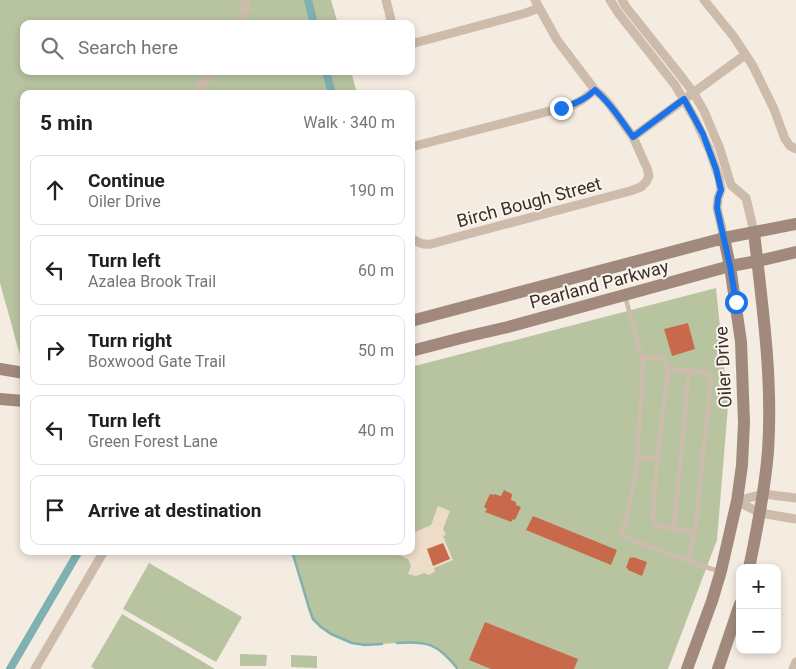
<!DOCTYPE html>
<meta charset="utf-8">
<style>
body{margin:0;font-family:Roboto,sans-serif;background:#f6f6f6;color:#202124}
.controls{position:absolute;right:15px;bottom:15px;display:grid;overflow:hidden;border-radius:10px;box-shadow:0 2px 8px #0003}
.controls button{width:45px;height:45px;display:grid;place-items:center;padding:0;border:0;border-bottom:1px solid #e0e0e0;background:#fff;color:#202124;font:25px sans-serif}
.stop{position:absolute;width:15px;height:15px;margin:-11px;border:4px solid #1a73e8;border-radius:50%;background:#fff}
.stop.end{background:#1a73e8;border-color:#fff;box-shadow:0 1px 5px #0008}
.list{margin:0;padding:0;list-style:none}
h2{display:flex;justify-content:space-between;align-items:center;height:65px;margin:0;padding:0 20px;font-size:21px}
h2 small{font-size:16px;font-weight:400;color:#757577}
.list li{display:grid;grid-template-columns:32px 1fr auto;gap:15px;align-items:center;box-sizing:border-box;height:70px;margin:0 10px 10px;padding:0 10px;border:1px solid #e0e0e0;border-radius:10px}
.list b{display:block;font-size:19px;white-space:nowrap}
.list p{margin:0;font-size:16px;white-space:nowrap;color:#757577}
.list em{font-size:16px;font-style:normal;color:#757577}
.icon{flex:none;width:28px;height:28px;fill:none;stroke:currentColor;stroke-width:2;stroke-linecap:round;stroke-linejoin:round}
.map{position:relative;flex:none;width:796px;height:669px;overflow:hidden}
.search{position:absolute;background:#fff;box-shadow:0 2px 8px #0003;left:20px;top:20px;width:395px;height:55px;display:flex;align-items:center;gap:12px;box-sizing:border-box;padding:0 18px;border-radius:10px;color:#757577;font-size:19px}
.panel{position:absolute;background:#fff;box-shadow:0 2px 8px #0003;left:20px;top:90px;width:395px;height:465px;border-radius:10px}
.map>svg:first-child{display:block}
.green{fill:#b8c4a0}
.plaza{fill:#ecdcc8}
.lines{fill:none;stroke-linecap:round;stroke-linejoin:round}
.stream{stroke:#7fb0b2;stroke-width:2.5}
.canal{stroke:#7fb0b2;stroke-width:8}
.building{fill:#c8694b}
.service{stroke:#cdbbac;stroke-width:4.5}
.minor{stroke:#cdbbac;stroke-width:9}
.secondary{stroke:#a18a7d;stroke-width:12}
.route{stroke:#1a73e8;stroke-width:6}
.labels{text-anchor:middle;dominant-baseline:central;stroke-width:4;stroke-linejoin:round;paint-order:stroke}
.street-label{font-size:18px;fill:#3b302b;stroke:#fbf5ee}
</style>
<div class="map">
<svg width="796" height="669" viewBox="0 0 796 669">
<rect width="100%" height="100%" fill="#f4ebe1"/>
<path class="green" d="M 0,0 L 331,0 L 338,24 L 24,24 L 24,71 L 351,71 L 357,94 L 24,94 L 24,359 L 21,359 L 0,283 Z
M 716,288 L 728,406 L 717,540 L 668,669 L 459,669 L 448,657 L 440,650 L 425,643 L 411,642 L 365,645 L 352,643 L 342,639 L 321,627 L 313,619 L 309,608 L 292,551 L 411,551 L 411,367 Z
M 149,563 L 242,617 L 216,662 L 123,609 Z
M 122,614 L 215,669 L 95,669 L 91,667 Z
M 240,654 L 267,655 L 266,666 L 240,666 Z
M 291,655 L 317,656 L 317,668 L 291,667 Z"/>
<path class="plaza" d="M 438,506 L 450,511 L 443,529 L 446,535 L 443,536 L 453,560 L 434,568 L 435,572 L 428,575 L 425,573 L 416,576 L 408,574 L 411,566 L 408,559 L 389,551 L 411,551 L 411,530 L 415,532 L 431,525 Z"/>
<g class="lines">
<path class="stream" d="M 292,551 L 309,608 L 313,619 L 321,627 L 331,634 L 352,643 L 365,645 L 382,644
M 397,643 C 427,641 437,643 457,668"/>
<path class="canal" d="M 308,0 L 314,24
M 326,71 L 332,94
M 10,669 L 79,551"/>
</g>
<path class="building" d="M 688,323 L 695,349 L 672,356 L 664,329 Z
M 504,490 L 512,494 L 511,500 L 516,502 L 516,505 L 521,507 L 515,520 L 513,519 L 511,522 L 485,512 L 487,509 L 484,507 L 490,494 L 494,495 L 494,494 L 501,496 Z
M 533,516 L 617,550 L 611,565 L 526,530 Z
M 443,543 L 450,559 L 433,566 L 427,549 Z
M 630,557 L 632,558 L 633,557 L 647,562 L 642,576 L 628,570 L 628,569 L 626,568 Z
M 485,622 L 578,659 L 574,669 L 491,669 L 469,660 Z"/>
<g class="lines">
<path class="service" d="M 625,296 L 643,362 L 637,465 L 630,503 L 625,523 L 620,535 L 688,561 L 712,569 L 720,571
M 643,358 L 662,357 L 667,364 L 668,370 L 657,459
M 668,369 L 704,372 L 710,375 L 711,379 L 695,531
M 638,457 L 657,459 L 653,519 L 657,525 L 662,527 L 695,531 L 688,561
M 674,529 L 689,371"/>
<path class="minor" d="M 386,0 L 392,24
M 610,0 L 619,14 L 675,85 L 695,119 L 709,149 L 719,178 L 721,190 L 718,198 L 717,208 L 724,238
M 622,0 L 626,7 L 677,71 L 693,92 L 704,111 L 720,149 L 731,185 L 746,198 L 754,232
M 704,0 L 734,37 L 753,66 L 774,109 L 785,139 L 790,146 L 796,149
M 238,24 L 244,13 L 246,0
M 411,44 L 526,13 L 539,8
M 197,94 L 211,71
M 633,137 L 745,55
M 411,147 L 573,105 L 582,100 L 595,90
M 411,238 C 418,243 423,245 431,244 L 630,191 L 641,187 L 646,182 L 649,176 L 647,168 L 633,137 L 610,105 L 602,96 L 595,90 L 557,40 L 535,0
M 796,498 L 763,494 L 737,501 L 760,513 L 796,519
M 35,669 L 104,551
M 793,669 L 796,662"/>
<path class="secondary" d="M 411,321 L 724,238 L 796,224
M 411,351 L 469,336 L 508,327 L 730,266 L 758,261 L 796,252
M 0,369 L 24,373
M 0,399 L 24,401
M 749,568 C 757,530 765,490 768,451 C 773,378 762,304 754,232
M 687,669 L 712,601 L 721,571 L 737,501 L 742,465 L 744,422 L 741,342 L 730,266 L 724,238
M 718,669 L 740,604"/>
</g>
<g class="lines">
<path class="route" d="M 561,108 C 574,104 585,100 595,90 C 610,103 622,121 633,137 L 684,99 L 703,134 L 716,169 L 721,190 L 718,198 L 717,208 L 730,266 L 736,302"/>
</g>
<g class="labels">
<g class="street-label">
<text transform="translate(529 202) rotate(-15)">Birch Bough Street</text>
<text transform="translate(599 284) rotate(-15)">Pearland Parkway</text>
<text transform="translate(723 367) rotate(-93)">Oiler Drive</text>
</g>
</g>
</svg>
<div class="controls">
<button>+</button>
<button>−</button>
</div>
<div class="stop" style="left:736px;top:302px"></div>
<div class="stop end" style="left:561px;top:108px"></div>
<div class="search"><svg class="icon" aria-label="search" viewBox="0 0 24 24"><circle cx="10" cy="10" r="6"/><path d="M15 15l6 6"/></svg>Search here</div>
<section class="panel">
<h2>5 min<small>Walk · 340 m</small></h2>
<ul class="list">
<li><svg class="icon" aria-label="ahead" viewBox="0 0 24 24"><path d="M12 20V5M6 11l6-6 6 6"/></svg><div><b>Continue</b><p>Oiler Drive</p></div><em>190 m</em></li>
<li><svg class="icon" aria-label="left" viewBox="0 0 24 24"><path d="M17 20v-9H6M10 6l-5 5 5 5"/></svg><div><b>Turn left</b><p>Azalea Brook Trail</p></div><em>60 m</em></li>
<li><svg class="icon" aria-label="right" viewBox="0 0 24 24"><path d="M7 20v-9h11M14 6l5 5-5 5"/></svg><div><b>Turn right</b><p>Boxwood Gate Trail</p></div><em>50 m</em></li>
<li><svg class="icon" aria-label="left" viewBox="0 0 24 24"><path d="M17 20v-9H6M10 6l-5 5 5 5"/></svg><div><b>Turn left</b><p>Green Forest Lane</p></div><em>40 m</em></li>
<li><svg class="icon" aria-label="arrive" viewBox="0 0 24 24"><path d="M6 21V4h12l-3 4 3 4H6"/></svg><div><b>Arrive at destination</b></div></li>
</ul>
</section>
</div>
